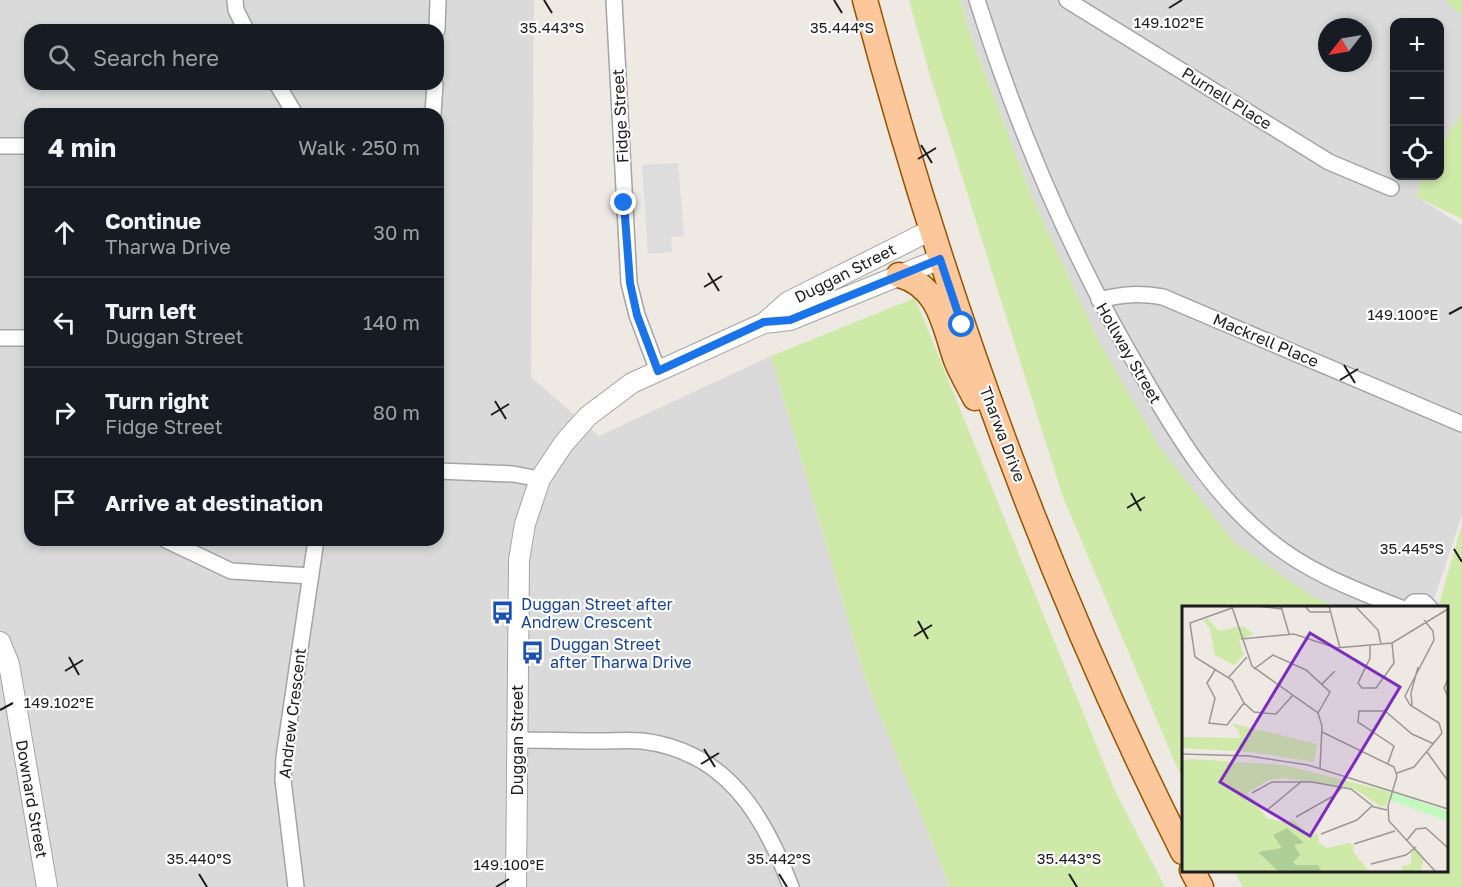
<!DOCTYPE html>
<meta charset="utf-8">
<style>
body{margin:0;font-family:"Golos Text",sans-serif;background:#20242c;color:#f1f3f6}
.controls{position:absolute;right:18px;top:18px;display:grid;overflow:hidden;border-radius:12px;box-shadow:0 3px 9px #0003}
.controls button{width:54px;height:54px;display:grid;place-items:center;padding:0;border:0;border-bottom:2px solid #363941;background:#171b24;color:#f1f3f6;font:30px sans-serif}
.compass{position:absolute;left:1318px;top:18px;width:54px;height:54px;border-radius:50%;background:#171b24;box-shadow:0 3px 9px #0003;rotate:239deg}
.stop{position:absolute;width:18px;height:18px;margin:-14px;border:4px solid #1a73e8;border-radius:50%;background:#fff}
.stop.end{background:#1a73e8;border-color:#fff;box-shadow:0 2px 6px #0008}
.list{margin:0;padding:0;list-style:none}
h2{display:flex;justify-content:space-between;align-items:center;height:78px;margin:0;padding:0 24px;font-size:26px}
h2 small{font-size:20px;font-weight:400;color:#9ea1a6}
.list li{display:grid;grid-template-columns:39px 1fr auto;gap:18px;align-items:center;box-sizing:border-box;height:90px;padding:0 24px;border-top:2px solid #363941}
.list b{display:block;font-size:22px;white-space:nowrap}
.list p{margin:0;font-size:20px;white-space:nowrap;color:#9ea1a6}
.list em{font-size:20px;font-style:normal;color:#9ea1a6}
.icon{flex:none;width:33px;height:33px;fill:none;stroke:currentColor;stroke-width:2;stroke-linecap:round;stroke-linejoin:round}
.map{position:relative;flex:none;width:1462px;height:887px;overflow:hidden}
.search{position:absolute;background:#171b24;box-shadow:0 3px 9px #0003;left:24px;top:24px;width:420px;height:66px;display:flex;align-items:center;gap:15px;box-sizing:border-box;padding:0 21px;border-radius:18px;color:#9ea1a6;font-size:22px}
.panel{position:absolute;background:#171b24;box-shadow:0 3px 9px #0003;left:24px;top:108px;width:420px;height:438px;border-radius:18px}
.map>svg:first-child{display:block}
.residential{fill:#dbdada;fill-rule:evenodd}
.grass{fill:#cfe9a8}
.parking{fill:#ddd}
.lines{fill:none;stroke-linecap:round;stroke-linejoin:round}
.minor-casing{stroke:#a4a4a4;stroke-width:18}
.tertiary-casing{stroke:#a4a4a4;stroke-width:22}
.primary-casing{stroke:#965400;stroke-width:27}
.minor{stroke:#fff;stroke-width:15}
.tertiary{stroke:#fff;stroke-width:20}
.primary{stroke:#fcc79a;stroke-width:24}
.route{stroke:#1a73e8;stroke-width:8}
.ticks{fill:none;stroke:#1d1d1d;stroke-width:2}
.labels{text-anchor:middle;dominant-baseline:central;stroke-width:4.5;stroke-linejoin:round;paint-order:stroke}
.street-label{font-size:16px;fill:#1d1d1d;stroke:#fff}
.transit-label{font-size:16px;fill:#164399;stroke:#fff;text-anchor:start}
.inset-road{fill:none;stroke:#9a9794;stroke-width:1.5}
.view{fill:#7b2cbf;fill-opacity:0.15;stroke:#7b2cbf;stroke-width:3}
.inset-edge{fill:none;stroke:#1d1d1d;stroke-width:3}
.ticks-label{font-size:15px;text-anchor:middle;fill:#1d1d1d;stroke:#fff;stroke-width:4.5;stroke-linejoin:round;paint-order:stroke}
</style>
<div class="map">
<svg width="1462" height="887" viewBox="0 0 1462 887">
<rect width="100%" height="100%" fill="#eee9e3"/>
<path class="residential" d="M 0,0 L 534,0 L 531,377 L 599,436 L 771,356 L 865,678 L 950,887 L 0,887 ZM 30,30 L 438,30 L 438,84 L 30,84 ZM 30,114 L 438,114 L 438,540 L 30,540 Z
M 960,0 L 1445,0 L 1462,16 L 1462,112 L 1440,147 L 1440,22 L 1394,22 L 1394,176 L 1422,176 L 1417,197 L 1462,225 L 1462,515 L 1431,608 L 1339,608 L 1312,596 L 1235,543 L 1160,448 L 1097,338 L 1032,197 L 974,45 ZM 1327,27 L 1363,27 L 1363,63 L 1327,63 Z"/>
<path class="grass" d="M 909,0 L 960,0 L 974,45 L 1032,197 L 1097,338 L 1160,448 L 1235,543 L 1312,596 L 1339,608 L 1183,608 L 1183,778 L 1176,765 L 1063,497 L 929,72 Z
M 1445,0 L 1462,0 L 1462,16 Z
M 1462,112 L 1462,219 L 1417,197 L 1422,176 L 1440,176 L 1440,147 Z
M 915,298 L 1115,791 L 1165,887 L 950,887 L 865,678 L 771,356 Z
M 1462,524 L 1462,887 L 1243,887 L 1234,871 L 1446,870 L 1446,608 L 1438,608 Z"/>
<path class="parking" d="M 678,163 L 684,236 L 671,237 L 672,252 L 648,254 L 642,165 Z"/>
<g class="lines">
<defs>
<path id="minor" d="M 235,0 L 236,10 L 246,30
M 614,0 L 629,283 L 637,315 L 658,371
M 977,0 C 1019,133 1073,260 1145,380 C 1180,440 1214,496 1269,540 C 1307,572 1356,590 1401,608
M 1067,0 L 1329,162 L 1391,188
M 437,30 L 438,0
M 277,84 L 295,114
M 433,114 L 435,84
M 0,146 L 30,146
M 1099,300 C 1124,294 1138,293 1163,297 L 1462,424
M 0,338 L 30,338
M 438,471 L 513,474 L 540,479
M 166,540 L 231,571 L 311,576
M 1408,608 L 1414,602 L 1424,602 L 1430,608
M 517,740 C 545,740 572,741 600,741 C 614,741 628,740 642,741 C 726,751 764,815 791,887
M 296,887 L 283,780 L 284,757 L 316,540"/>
<path id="tertiary" d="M 764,323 L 790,320 L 940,259
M 0,642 L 9,664 L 47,887
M 516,887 L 519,560 L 525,524 L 540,479 L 564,443 L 588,416 L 632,383 L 764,323 L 788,302 L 931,230"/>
<path id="primary" d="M 865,0 C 943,294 1046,581 1183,852
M 899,275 C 940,286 944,326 956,360 C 961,373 969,386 975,398
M 1192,870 L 1201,887"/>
</defs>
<use href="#minor" class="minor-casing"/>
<use href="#tertiary" class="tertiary-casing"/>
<use href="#primary" class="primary-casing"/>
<use href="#minor" class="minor"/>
<use href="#tertiary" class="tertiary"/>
<use href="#primary" class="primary"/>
</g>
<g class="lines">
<path class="route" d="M 624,203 L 630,283 L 637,315 L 658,371 L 764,322 L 790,320 L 940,259 L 962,325"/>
</g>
<path class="ticks" d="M 544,0 L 552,13M 834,0 L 842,13M 1169,8 L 1182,0M 921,145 L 932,163M 918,159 L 936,148M 708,273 L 719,291M 704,287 L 722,276M 1449,314 L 1462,307M 1344,365 L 1355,383M 1340,380 L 1358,369M 495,401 L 506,419M 491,415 L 509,404M 1131,493 L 1141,511M 1127,508 L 1145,497M 1454,549 L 1462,562M 918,621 L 928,639M 914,636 L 932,625M 69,657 L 79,675M 65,671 L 83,660M 0,710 L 13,703M 704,749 L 715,767M 701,764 L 719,753M 199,874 L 207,887M 779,874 L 787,887M 1069,874 L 1077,887M 496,887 L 509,879"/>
<defs>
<symbol id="bus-bare" viewBox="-9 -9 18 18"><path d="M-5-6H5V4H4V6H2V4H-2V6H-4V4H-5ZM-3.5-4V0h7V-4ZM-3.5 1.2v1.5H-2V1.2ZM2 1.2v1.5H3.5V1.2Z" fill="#1a4fb4" stroke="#fff" stroke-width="2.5" paint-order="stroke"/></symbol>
</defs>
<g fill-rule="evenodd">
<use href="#bus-bare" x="486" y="596" width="33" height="33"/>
<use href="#bus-bare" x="516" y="636" width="33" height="33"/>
</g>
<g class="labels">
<g class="street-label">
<text transform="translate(1227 98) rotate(32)">Purnell Place</text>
<text transform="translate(620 116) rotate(-93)">Fidge Street</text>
<text transform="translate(845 273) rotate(-27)">Duggan Street</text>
<text transform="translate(1266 340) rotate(23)">Mackrell Place</text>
<text transform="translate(1129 353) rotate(60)">Hollway Street</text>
<text transform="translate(1003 434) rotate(69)">Tharwa Drive</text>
<text transform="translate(292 713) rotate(-83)">Andrew Crescent</text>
<text transform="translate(517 740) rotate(-90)">Duggan Street</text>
<text transform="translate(32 799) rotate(80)">Downard Street</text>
</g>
<g class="transit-label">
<text x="521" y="604">Duggan Street after<tspan x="521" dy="18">Andrew Crescent</tspan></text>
<text x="550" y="644">Duggan Street<tspan x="550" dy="18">after Tharwa Drive</tspan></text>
</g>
</g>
<g transform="translate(1182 606)">
<rect width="266" height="266" fill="#eee9e3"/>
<path d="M 25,12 L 37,25 L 60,20 L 72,28 L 57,34 L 62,49 L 52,59 L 33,49 L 28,23 L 21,14 ZM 49,117 L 135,138 L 132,156 L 69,146 L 0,142 L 0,131 L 58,132 L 57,125 ZM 9,153 L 102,159 L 208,186 L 204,200 L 198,200 L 171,182 L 101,172 L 87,174 L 65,187 L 85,212 L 105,217 L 111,213 L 126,229 L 136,228 L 136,236 L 145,242 L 167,237 L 172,240 L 171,246 L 187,265 L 0,265 L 0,155 ZM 234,242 L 242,252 L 239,265 L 220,265 L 220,261 L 229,258 L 229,247 Z" fill="#cfe9a8"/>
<path d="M 105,222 L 122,237 L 112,239 L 118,249 L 111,256 L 114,259 L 136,259 L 139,265 L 96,265 L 76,246 L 100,242 L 91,229 Z" fill="#adce97"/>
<path d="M 208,186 L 265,205 L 265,215 L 206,193 Z" fill="#c1f9bf"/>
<path class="inset-road" d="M 75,0 L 100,3M 99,0 L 107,28M 123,0 L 128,6 L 149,6M 147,0 L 158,42M 173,0 L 196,24 L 199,38M 202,0 L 221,0M 50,1 L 70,60 L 136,107 L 140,120 L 138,162M 50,2 L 8,17 L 13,51 L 50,74 L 62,97 L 72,106 L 94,108 L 111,89M 59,33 L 112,28 L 154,42 L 210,37 L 266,3M 188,39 L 188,52 L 176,77 L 180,82 L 194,82 L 212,57 L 210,37M 72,63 L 91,49 L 124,64 L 148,86 L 136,107M 33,64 L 25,77 L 33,92 L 27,117 L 45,119 L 62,97M 46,72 L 65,51M 266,73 L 262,82 L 266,91M 140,78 L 153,65M 230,99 L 229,87 L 236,61M 140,126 L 212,161 L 215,170 L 206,200 L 207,215 L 253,265M 245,146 L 266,175M 0,148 L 67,150 L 126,159 L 266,203M 206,157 L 212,140 L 176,116 L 177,105 L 203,105 L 230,128 L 252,138M 215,167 L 232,161 L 260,127 L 257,117 L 228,99 L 223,90 L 252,34 L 251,25 L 242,14M 70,187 L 90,176 L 130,176 L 169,183 L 192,201 L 205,204M 84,205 L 120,175M 114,211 L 153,189 L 160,181M 139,228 L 175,214 L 190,200M 225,234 L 234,223 L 244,222 L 266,242M 172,238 L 213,225M 189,258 L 224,249 L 234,241"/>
<path class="view" d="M 128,27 L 218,81 L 128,230 L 38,176 Z"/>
<rect width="266" height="266" class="inset-edge"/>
</g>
<g class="ticks-label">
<text x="1169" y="28">149.102°E</text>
<text x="552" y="33">35.443°S</text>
<text x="842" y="33">35.444°S</text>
<text x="1403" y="320">149.100°E</text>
<text x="1412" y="554">35.445°S</text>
<text x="59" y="708">149.102°E</text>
<text x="199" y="864">35.440°S</text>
<text x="779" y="864">35.442°S</text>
<text x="1069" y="864">35.443°S</text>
<text x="509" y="870">149.100°E</text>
</g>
</svg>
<div class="controls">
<button>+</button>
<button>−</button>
<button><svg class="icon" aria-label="locate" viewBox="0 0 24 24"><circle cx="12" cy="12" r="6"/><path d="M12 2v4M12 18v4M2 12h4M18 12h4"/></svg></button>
</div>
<svg class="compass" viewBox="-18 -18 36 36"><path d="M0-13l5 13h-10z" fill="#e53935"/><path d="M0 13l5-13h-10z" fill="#9ea1a6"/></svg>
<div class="stop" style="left:962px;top:325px"></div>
<div class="stop end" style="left:624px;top:203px"></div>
<div class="search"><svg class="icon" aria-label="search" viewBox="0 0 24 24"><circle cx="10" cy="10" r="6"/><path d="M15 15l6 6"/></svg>Search here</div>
<section class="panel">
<h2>4 min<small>Walk · 250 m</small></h2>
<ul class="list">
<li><svg class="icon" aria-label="ahead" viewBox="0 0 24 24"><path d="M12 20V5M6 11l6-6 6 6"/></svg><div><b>Continue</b><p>Tharwa Drive</p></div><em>30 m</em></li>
<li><svg class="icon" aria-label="left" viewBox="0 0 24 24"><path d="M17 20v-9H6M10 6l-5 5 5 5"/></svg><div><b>Turn left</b><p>Duggan Street</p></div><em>140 m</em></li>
<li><svg class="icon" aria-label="right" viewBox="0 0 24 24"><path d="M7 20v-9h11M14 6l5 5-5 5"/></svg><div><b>Turn right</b><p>Fidge Street</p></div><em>80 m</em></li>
<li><svg class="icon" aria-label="arrive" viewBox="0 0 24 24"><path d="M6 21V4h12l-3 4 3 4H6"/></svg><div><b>Arrive at destination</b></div></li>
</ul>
</section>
</div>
